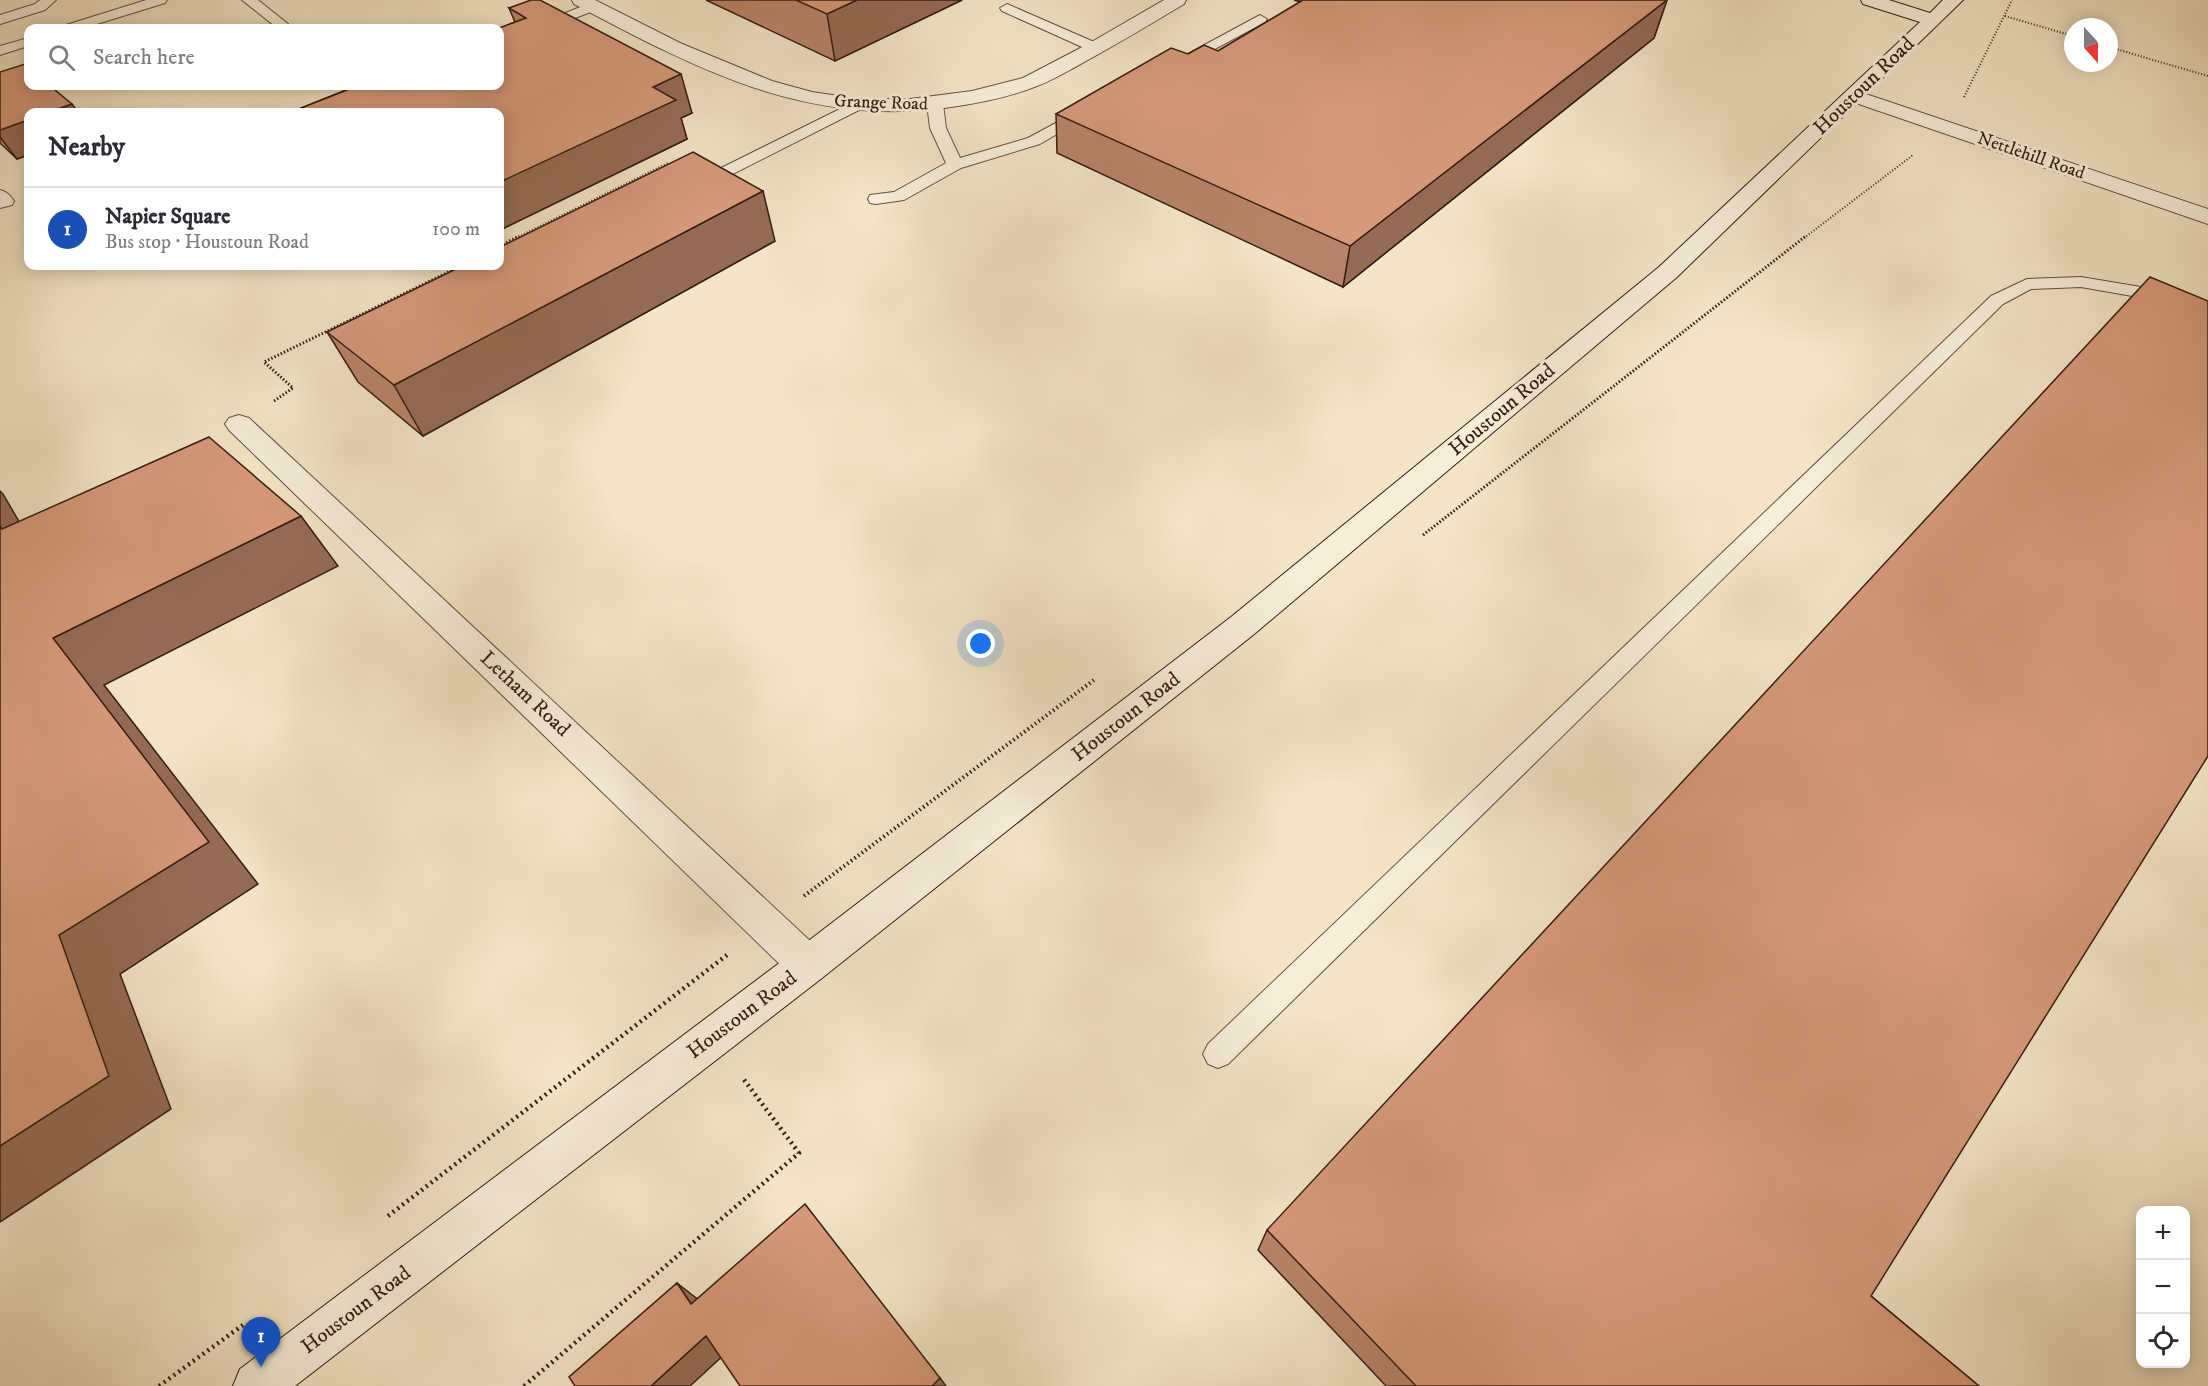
<!DOCTYPE html>
<meta charset="utf-8">
<style>
body{margin:0;font-family:"IM FELL DW Pica",serif;background:#f2f2f3;color:#2b2b33}
.controls{position:absolute;right:18px;bottom:18px;display:grid;overflow:hidden;border-radius:12px;box-shadow:0 3px 15px #0003}
.controls button{width:54px;height:54px;display:grid;place-items:center;padding:0;border:0;border-bottom:2px solid #e1e1e2;background:#fff;color:#2b2b33;font:30px sans-serif}
.compass{position:absolute;left:2064px;top:18px;width:54px;height:54px;border-radius:50%;background:#fff;box-shadow:0 3px 15px #0003;rotate:159deg}
.you{position:absolute;left:981px;top:644px;width:21px;height:21px;margin:-15px;border:4px solid #fff;border-radius:50%;background:#1a73e8;box-shadow:0 0 0 9px #1a73e833}
.badge{display:grid;place-items:center;width:39px;height:39px;border-radius:50%;background:#1a73e8;color:#fff;font-size:20px;font-weight:700}
.pin{position:absolute;translate:-50% -50px;filter:drop-shadow(0 2px 3px #0008)}
.pin::after{content:'';position:absolute;top:32px;width:21px;height:18px;background:inherit;clip-path:polygon(0 0,100% 0,50% 100%)}
.list{margin:0;padding:0;list-style:none}
h2{display:flex;justify-content:space-between;align-items:center;height:78px;margin:0;padding:0 24px;font-size:26px}
h2 small{font-size:20px;font-weight:400;color:#7c7c81}
.list li{display:grid;grid-template-columns:39px 1fr auto;gap:18px;align-items:center;box-sizing:border-box;height:84px;padding:0 24px;border-top:2px solid #e1e1e2}
.list b{display:block;font-size:22px;white-space:nowrap}
.list p{margin:0;font-size:20px;white-space:nowrap;color:#7c7c81}
.list em{font-size:20px;font-style:normal;color:#7c7c81}
.icon{flex:none;width:33px;height:33px;fill:none;stroke:currentColor;stroke-width:2;stroke-linecap:round;stroke-linejoin:round}
.map{position:relative;flex:none;width:2208px;height:1386px;overflow:hidden}
.search{position:absolute;background:#fff;box-shadow:0 3px 15px #0003;left:24px;top:24px;width:480px;height:66px;display:flex;align-items:center;gap:15px;box-sizing:border-box;padding:0 21px;border-radius:12px;color:#7c7c81;font-size:22px}
.panel{position:absolute;background:#fff;box-shadow:0 3px 15px #0003;left:24px;top:108px;width:480px;height:162px;border-radius:12px}
.map>svg:first-child{display:block}
.lines{fill:none;stroke-linecap:round;stroke-linejoin:round}
.lane-casing{stroke:#644f40;stroke-width:2}
.street-casing{stroke:#644f40;stroke-width:2}
.secondary-casing{stroke:#351d13;stroke-width:2}
.path-far3{stroke:#351d13;stroke-width:2;stroke-dasharray:1 2;stroke-linecap:butt}
.path-far2{stroke:#351d13;stroke-width:3;stroke-dasharray:1.5 2;stroke-linecap:butt}
.path-far1{stroke:#351d13;stroke-width:4;stroke-dasharray:1.5 3;stroke-linecap:butt}
.path{stroke:#351d13;stroke-width:4.5;stroke-dasharray:2 4;stroke-linecap:butt}
.lane{fill:#f7eeda;fill-rule:evenodd}
.street{fill:#f7eeda;fill-rule:evenodd}
.secondary{fill:#f7eeda;fill-rule:evenodd}
.wall{fill:#b88469;stroke:#351d13;stroke-width:1.5}
.shaded-wall{fill:#966b55;stroke:#351d13;stroke-width:1.5}
.building{fill:#d6997a;stroke:#351d13;stroke-width:1.5}
.labels{text-anchor:middle;dominant-baseline:central;stroke-width:6;stroke-linejoin:round;paint-order:stroke}
.far-street-label{font-size:18px;fill:#351d13;stroke:#f7eeda}
.street-label{font-size:21px;fill:#351d13;stroke:#f7eeda}
</style>
<div class="map">
<svg width="2208" height="1386" viewBox="0 0 2208 1386">
<rect width="100%" height="100%" fill="#f3e5c6"/>
<filter id="stains"><feTurbulence type="fractalNoise" baseFrequency=".00333" numOctaves="4"/><feColorMatrix values="0 0 0 0 .2 0 0 0 0 .09 0 0 0 0 .02 0 0 0 .5 -.17"/></filter>
<radialGradient id="worn" r=".72"><stop offset=".6" stop-color="#630" stop-opacity="0"/><stop offset="1" stop-color="#630" stop-opacity=".3"/></radialGradient>
<g class="lines">
<defs>
<path id="lane" d="M 40,0 L 56,0 L 45,10 L 0,24 L 0,15 L 35,4 Z
M 146,0 L 167,0 L 165,3 L 84,28 L 64,28 L 66,25 Z
M 242,0 L 258,0 L 288,24 L 281,28 L 276,27 Z
M 593,2 L 600,6 L 598,9 L 500,48 L 500,39 Z
M 1007,4 L 1101,45 L 1103,48 L 1101,51 L 1091,51 L 1002,11 L 1000,8 Z
M 1260,15 L 1267,19 L 1265,22 L 1185,65 L 1175,65 L 1173,62 Z
M 28,38 L 28,46 L 0,55 L 0,46 Z
M 860,99 L 865,101 L 868,104 L 865,107 L 705,188 L 699,190 L 691,185 L 693,182 Z
M 935,99 L 943,104 L 946,128 L 960,158 L 1028,138 L 1078,111 L 1083,109 L 1091,114 L 1040,144 L 961,168 L 904,200 L 876,204 L 870,203 L 868,199 L 870,195 L 894,192 L 946,163 L 930,128 L 927,104 Z
M 0,190 C 7,192 10,195 14,201 L 12,205 L 0,208 Z
M 2081,277 L 2147,288 L 2208,309 L 2208,321 L 2138,297 L 2081,287 L 2031,289 L 2003,304 L 1228,1064 L 1218,1068 L 1208,1064 L 1203,1054 L 1208,1044 L 1991,296 L 2027,279 Z"/>
<path id="street" d="M 572,0 L 595,0 L 680,43 L 772,81 L 812,92 L 859,99 L 910,99 L 972,91 L 1023,78 L 1088,44 L 1164,0 L 1186,0 L 1184,4 C 1149,25 1114,46 1077,66 C 1064,73 1051,81 1037,86 C 1007,98 975,104 944,108 C 803,126 695,68 574,4 Z
M 1854,90 L 2208,209 L 2208,224 L 1847,100 L 1844,96 L 1847,92 Z
M 239,415 L 249,418 L 822,952 L 827,965 L 822,978 L 808,983 L 794,978 L 229,430 L 225,424 L 229,418 Z"/>
<path id="secondary" d="M 1861,0 L 1889,0 L 1930,13 L 1943,0 L 1963,0 L 1677,277 L 1253,635 L 822,978 L 295,1386 L 233,1386 L 240,1369 L 794,952 L 1231,617 L 1659,267 L 1920,22 L 1863,4 Z"/>
</defs>
<use href="#lane" class="lane-casing"/>
<use href="#street" class="street-casing"/>
<use href="#secondary" class="secondary-casing"/>
<path class="path-far3" d="M 2005,16 L 2073,36
M 2109,47 L 2208,76
M 1964,97 L 2012,0
M 516,238 L 668,163
M 1804,238 L 1913,155"/>
<path class="path-far2" d="M 500,246 L 519,236
M 274,401 L 293,388 L 264,362 L 461,266
M 1423,535 L 1806,236"/>
<path class="path-far1" d="M 804,896 L 1094,680"/>
<path class="path" d="M 388,1216 L 727,955
M 159,1386 L 243,1325
M 524,1386 L 799,1153 L 742,1077"/>
<use href="#lane" class="lane"/>
<use href="#street" class="street"/>
<use href="#secondary" class="secondary"/>
</g>
<path class="wall" d="M 706,0 L 962,0 L 835,61 Z
M 1294,0 L 1667,0 L 1654,38 L 1343,287 L 1057,153 L 1056,114 L 1188,54 L 1218,51 L 1300,2 Z
M 509,8 L 692,113 L 681,118 L 687,139 L 500,230 L 500,112 L 298,112 L 296,110 L 515,22 Z
M 0,72 L 28,112 L 28,155 L 17,159 L 0,143 Z
M 775,241 L 423,436 L 358,382 L 327,332 Z
M 1267,1230 L 1871,1296 L 1979,1386 L 1386,1386 L 1258,1250 Z"/>
<path class="shaded-wall" d="M 857,0 L 962,0 L 835,61 L 827,14 Z
M 1667,0 L 1654,38 L 1343,287 L 1350,246 Z
M 681,74 L 692,113 L 681,118 L 687,139 L 500,230 L 500,182 L 653,87 Z
M 72,104 L 78,112 L 49,112 Z
M 28,120 L 28,155 L 17,159 L 0,137 L 0,130 Z
M 763,191 L 775,241 L 423,436 L 394,385 Z
M 0,491 L 3,494 L 52,578 L 2,529 L 0,526 Z
M 301,516 L 338,566 L 104,685 L 258,884 L 120,974 L 171,1109 L 0,1222 L 0,1146 L 59,935 L 53,638 Z
M 677,1283 L 700,1301 L 691,1304 Z
M 706,1336 L 728,1351 L 690,1386 L 651,1386 Z
M 940,1378 L 946,1386 L 932,1386 Z"/>
<path class="building" d="M 531,0 L 540,0 L 681,74 L 653,87 L 676,100 L 500,182 L 500,112 L 300,112 L 296,110 L 357,86 L 500,86 L 499,28 L 526,18 L 509,8 Z
M 796,0 L 857,0 L 827,14 Z
M 1303,0 L 1667,0 L 1350,246 L 1056,114 L 1171,48 L 1188,54 L 1204,45 L 1218,51 Z
M 25,64 L 28,67 L 28,86 L 50,86 L 72,104 L 49,112 L 28,112 L 28,120 L 0,130 L 0,72 Z
M 693,152 L 763,191 L 394,385 L 327,332 L 462,266 L 500,266 L 500,247 Z
M 2150,277 L 2208,301 L 2208,756 L 1871,1296 L 1979,1386 L 1416,1386 L 1267,1230 Z
M 209,437 L 301,516 L 53,638 L 209,842 L 59,935 L 109,1076 L 0,1146 L 0,526 L 2,529 Z
M 805,1204 L 940,1378 L 932,1386 L 740,1386 L 706,1336 L 651,1386 L 575,1386 L 569,1377 L 677,1283 L 691,1304 Z"/>
<g class="labels">
<g class="far-street-label">
<text transform="translate(881 103) rotate(2)">Grange Road</text>
<text transform="translate(2031 156) rotate(19)">Nettlehill Road</text>
</g>
<g class="street-label">
<text transform="translate(1864 86) rotate(-44)">Houstoun Road</text>
<text transform="translate(1502 410) rotate(-40)">Houstoun Road</text>
<text transform="translate(525 694) rotate(43)">Letham Road</text>
<text transform="translate(1126 717) rotate(-38)">Houstoun Road</text>
<text transform="translate(742 1015) rotate(-37)">Houstoun Road</text>
<text transform="translate(356 1310) rotate(-37)">Houstoun Road</text>
</g>
</g>
<rect width="100%" height="100%" filter="url(#stains)"/>
<rect width="100%" height="100%" fill="url(#worn)"/>
</svg>
<div class="controls">
<button>+</button>
<button>−</button>
<button><svg class="icon" aria-label="locate" viewBox="0 0 24 24"><circle cx="12" cy="12" r="6"/><path d="M12 2v4M12 18v4M2 12h4M18 12h4"/></svg></button>
</div>
<svg class="compass" viewBox="-18 -18 36 36"><path d="M0-13l5 13h-10z" fill="#e53935"/><path d="M0 13l5-13h-10z" fill="#7c7c81"/></svg>
<div class="you"></div>
<div class="pin badge" style="left:261px;top:1367px;background:#1a4fb4">1</div>
<div class="search"><svg class="icon" aria-label="search" viewBox="0 0 24 24"><circle cx="10" cy="10" r="6"/><path d="M15 15l6 6"/></svg>Search here</div>
<section class="panel">
<h2>Nearby<small></small></h2>
<ul class="list">
<li><span class="badge" style="background:#1a4fb4">1</span><div><b>Napier Square</b><p>Bus stop · Houstoun Road</p></div><em>100 m</em></li>
</ul>
</section>
</div>
